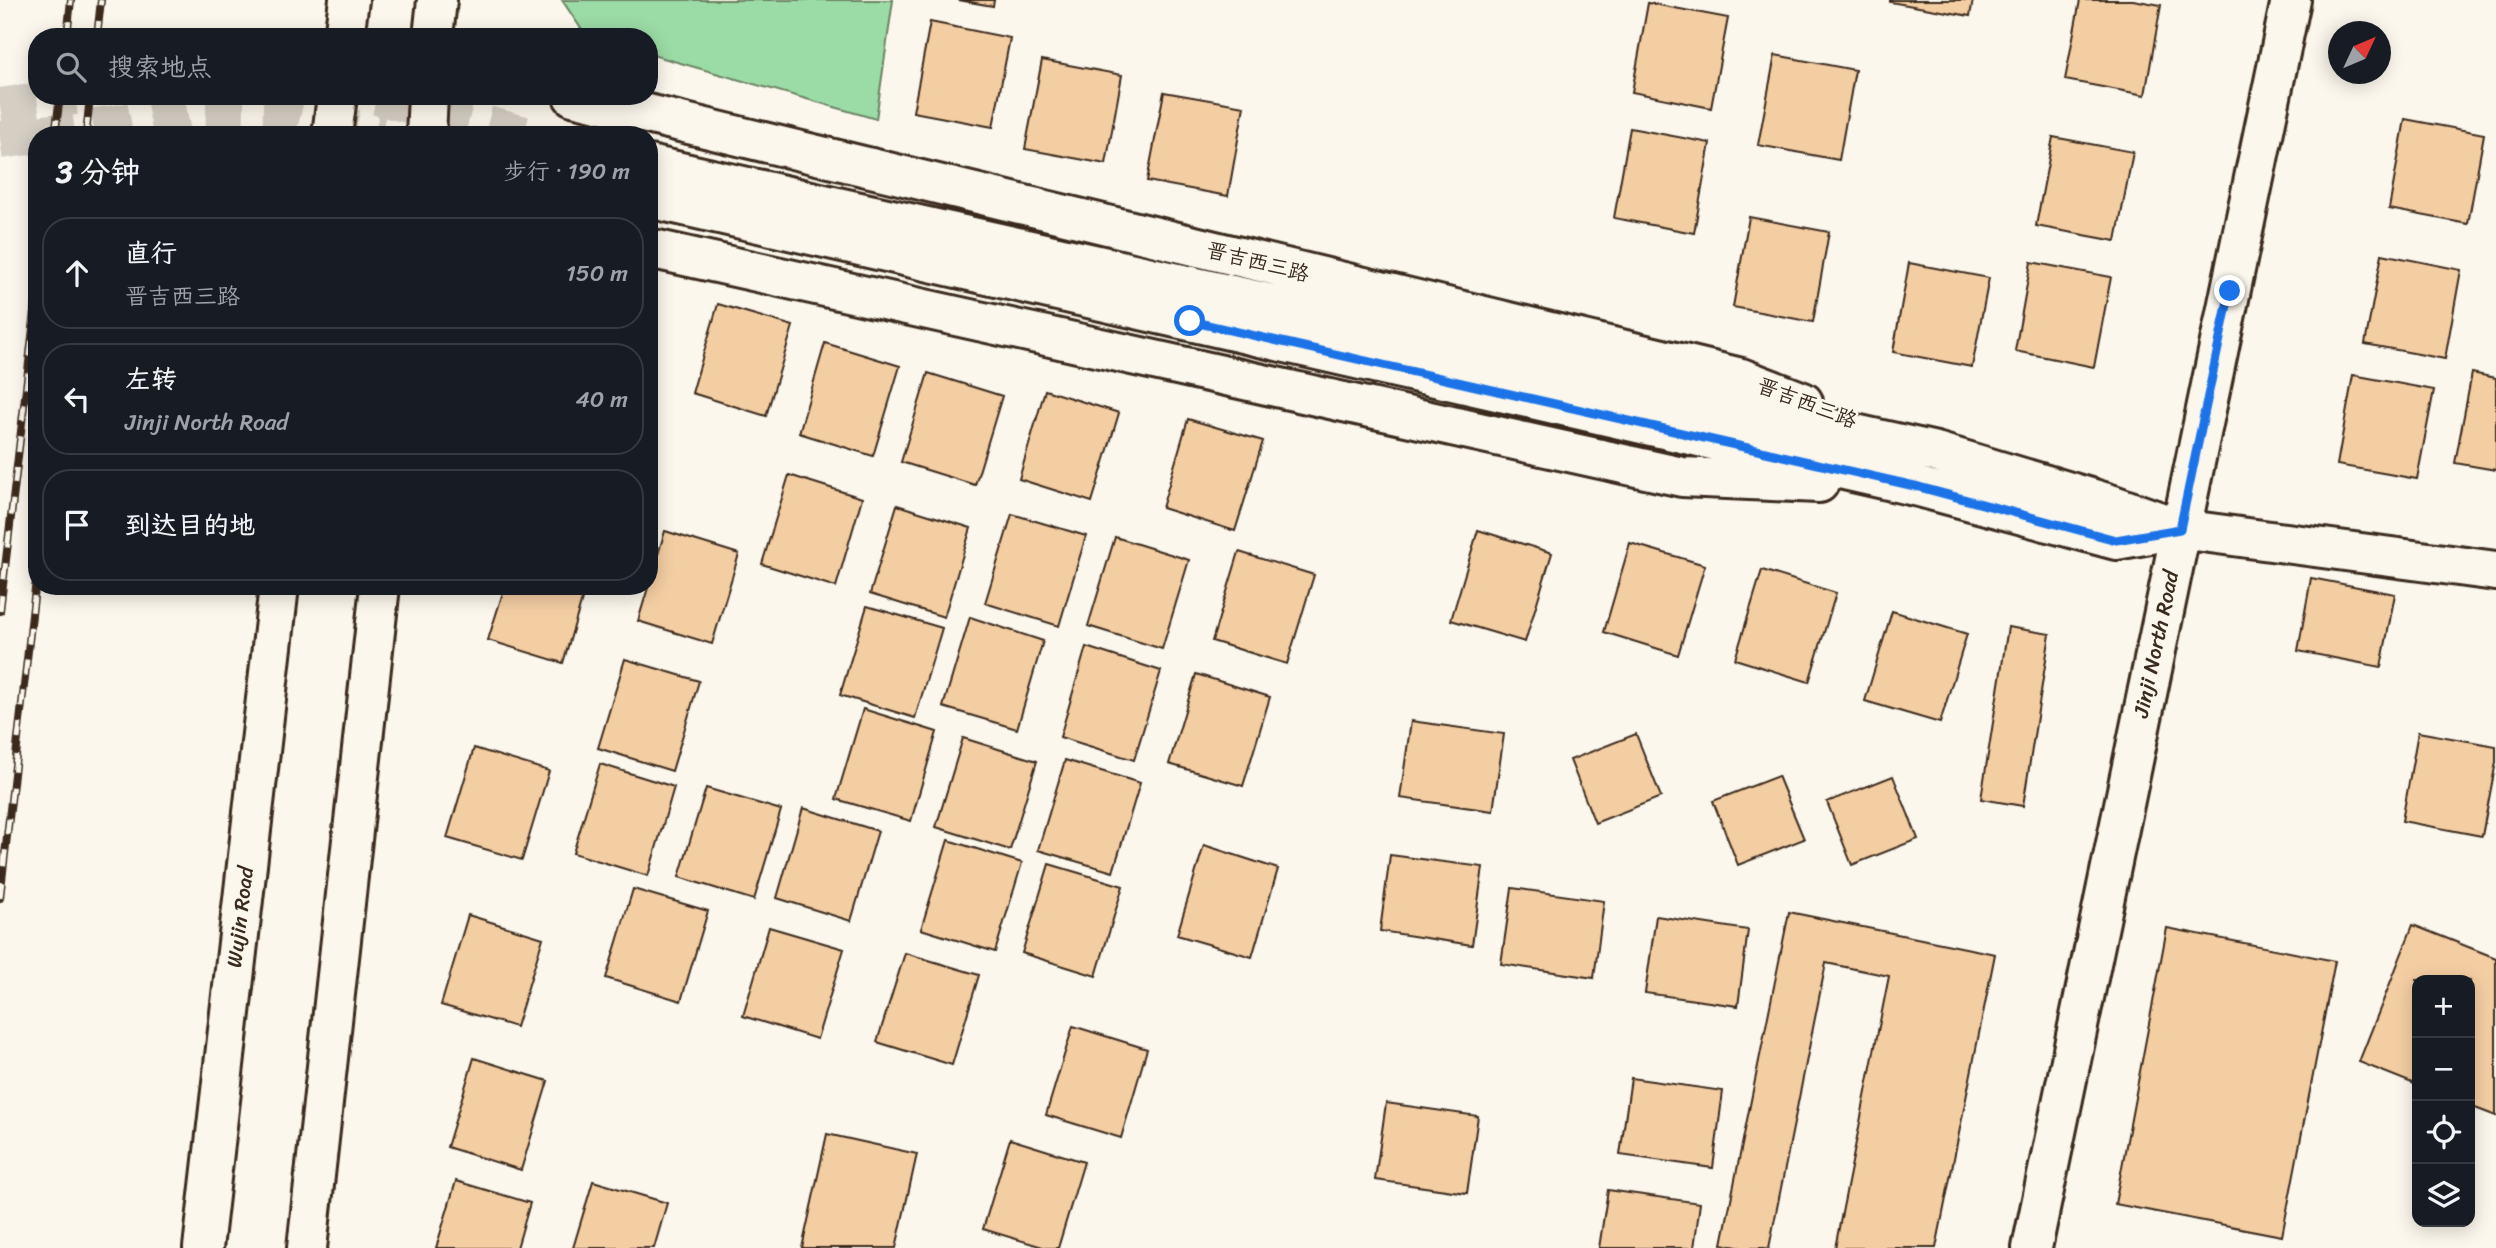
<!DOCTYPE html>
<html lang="zh">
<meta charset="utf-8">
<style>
body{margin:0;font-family:Sriracha,"LXGW WenKai TC",sans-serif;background:#242831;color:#f1f3f6}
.controls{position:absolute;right:21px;bottom:21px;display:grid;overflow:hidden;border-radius:14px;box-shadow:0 4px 18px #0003}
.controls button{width:63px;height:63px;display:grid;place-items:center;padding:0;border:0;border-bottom:2px solid #363941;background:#171b24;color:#f1f3f6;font:35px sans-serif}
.compass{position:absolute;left:2328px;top:21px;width:63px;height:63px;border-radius:50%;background:#171b24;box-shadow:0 4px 18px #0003;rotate:46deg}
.stop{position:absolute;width:21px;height:21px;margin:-16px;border:5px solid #1a73e8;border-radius:50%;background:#fff}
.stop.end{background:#1a73e8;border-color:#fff;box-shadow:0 2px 7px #0008}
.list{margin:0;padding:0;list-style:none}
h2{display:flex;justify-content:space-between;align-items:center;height:91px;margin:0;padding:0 28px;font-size:30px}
h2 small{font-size:23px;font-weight:400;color:#9ea1a6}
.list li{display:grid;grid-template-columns:46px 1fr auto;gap:21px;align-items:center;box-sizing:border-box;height:112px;margin:0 14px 14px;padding:0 14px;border:2px solid #363941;border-radius:28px}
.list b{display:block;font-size:26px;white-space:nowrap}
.list p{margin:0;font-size:23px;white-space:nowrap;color:#9ea1a6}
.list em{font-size:23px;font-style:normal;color:#9ea1a6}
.icon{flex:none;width:38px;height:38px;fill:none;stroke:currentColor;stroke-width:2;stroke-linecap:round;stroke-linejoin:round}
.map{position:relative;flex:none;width:2496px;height:1248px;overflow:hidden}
.search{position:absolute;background:#171b24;box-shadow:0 4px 18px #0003;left:28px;top:28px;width:630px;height:77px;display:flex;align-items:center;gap:18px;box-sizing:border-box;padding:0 24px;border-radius:28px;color:#9ea1a6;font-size:26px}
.panel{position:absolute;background:#171b24;box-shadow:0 4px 18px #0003;left:28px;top:126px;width:630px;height:469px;border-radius:28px}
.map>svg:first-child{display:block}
.green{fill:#9bdba5;stroke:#6b8262;stroke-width:2}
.building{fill:#f4cea3;stroke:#3b2a1e;stroke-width:2}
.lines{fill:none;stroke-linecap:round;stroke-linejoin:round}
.secondary-tunnel{stroke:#d5cec3;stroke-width:38;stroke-dasharray:38 19;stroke-linecap:butt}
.street-casing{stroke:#3b2a1e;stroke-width:44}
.secondary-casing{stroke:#3b2a1e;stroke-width:44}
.street{stroke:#fbf7ec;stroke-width:38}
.secondary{stroke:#fbf7ec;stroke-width:38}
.rail-casing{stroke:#3b2a1e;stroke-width:8}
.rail{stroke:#fbf7ec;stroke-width:5;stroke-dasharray:16;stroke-linecap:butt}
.route{stroke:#1a73e8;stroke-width:9}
.labels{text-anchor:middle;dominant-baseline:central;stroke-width:5;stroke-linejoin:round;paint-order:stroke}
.street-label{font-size:21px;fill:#3b2a1e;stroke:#fbf7ec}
</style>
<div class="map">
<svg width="2496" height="1248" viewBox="0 0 2496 1248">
<rect width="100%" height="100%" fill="#fbf7ec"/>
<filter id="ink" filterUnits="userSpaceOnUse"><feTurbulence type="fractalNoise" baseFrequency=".0143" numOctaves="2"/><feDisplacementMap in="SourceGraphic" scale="14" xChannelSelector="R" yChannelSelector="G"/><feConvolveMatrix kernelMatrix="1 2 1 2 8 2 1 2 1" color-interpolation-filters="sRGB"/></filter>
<g filter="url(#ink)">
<path class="green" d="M 562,0 L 893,0 L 876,119 L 649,54 L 649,37 L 586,36 Z"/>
<path class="building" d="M 958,0 L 994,0 L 993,6 Z
M 1890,0 L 1973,0 L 1970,16 L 1890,2 Z
M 2080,0 L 2133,0 L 2161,5 L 2145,95 L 2065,80 Z
M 1648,3 L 1728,18 L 1711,108 L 1632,92 Z
M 930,22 L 1010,38 L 993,127 L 913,112 Z
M 1775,55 L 1855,70 L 1839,160 L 1758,145 Z
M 1042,60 L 1122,75 L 1106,164 L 1025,149 Z
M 1164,92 L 1244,106 L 1228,196 L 1147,181 Z
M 2405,119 L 2484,134 L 2468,224 L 2389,209 Z
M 1630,128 L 1710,143 L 1694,233 L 1614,218 Z
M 2053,137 L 2133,152 L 2116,241 L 2036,226 Z
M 1749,217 L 1829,232 L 1813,322 L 1733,307 Z
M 2382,254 L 2461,270 L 2445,359 L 2365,344 Z
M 2031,262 L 2111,277 L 2094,367 L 2015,351 Z
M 1909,263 L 1989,278 L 1972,367 L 1893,352 Z
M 718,304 L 793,326 L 766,416 L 692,393 Z
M 825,343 L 900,366 L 873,456 L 799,433 Z
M 928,373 L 1002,396 L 975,485 L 901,462 Z
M 2472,373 L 2496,378 L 2496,470 L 2455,463 Z
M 2353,375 L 2434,390 L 2417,479 L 2337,465 Z
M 1045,390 L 1119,413 L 1092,502 L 1019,479 Z
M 1188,419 L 1263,441 L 1235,531 L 1162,508 Z
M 789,475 L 862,498 L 836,587 L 762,564 Z
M 897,505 L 971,528 L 944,617 L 870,594 Z
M 1012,514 L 1086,536 L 1059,626 L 985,603 Z
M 1478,530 L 1552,553 L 1525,642 L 1451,620 Z
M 665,531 L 739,554 L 712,644 L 638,621 Z
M 1115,537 L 1189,560 L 1162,649 L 1088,626 Z
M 1630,543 L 1705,565 L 1678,655 L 1604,632 Z
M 1239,552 L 1314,575 L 1287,664 L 1212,641 Z
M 1762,570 L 1836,593 L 1809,682 L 1735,659 Z
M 2311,578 L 2395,594 L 2381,667 L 2298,651 Z
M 505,586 L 586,586 L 563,663 L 488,640 Z
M 867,606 L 942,628 L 915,718 L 840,695 Z
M 1892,611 L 1967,634 L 1940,723 L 1865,701 Z
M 970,617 L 1043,641 L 1017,729 L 943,707 Z
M 2008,627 L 2050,634 L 2023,806 L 1981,799 Z
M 1086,647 L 1161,671 L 1134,760 L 1060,737 Z
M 625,659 L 699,681 L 672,771 L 598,748 Z
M 1196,674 L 1270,697 L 1243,786 L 1169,764 Z
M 863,709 L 937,732 L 911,821 L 836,799 Z
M 1411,721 L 1504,734 L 1493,811 L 1400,798 Z
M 2418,732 L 2496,746 L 2496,762 L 2482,836 L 2402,821 Z
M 1636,734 L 1661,797 L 1595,823 L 1570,760 Z
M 963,738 L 1037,761 L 1010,850 L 936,827 Z
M 474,748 L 549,771 L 522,860 L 447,838 Z
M 1065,760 L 1140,783 L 1113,872 L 1038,850 Z
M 600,764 L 674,787 L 648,876 L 573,853 Z
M 1778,776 L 1804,839 L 1738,865 L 1713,801 Z
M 1893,776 L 1918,839 L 1852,865 L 1827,802 Z
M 706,788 L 781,810 L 754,900 L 679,877 Z
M 803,808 L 878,831 L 851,921 L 777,898 Z
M 948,840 L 1022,863 L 995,952 L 921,929 Z
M 1204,845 L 1278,869 L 1252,957 L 1177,935 Z
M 1390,855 L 1483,867 L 1472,945 L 1380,931 Z
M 1049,864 L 1123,886 L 1096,976 L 1022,953 Z
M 1512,888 L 1604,901 L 1594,978 L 1501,964 Z
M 633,889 L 708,911 L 681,1001 L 606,978 Z
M 1789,912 L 1995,954 L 1936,1248 L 1835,1248 L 1889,976 L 1826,963 L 1769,1248 L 1742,1248 L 1722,1244 Z
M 468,915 L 543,938 L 516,1027 L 441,1005 Z
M 1656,916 L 1748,930 L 1738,1006 L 1645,993 Z
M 2413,925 L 2496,958 L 2496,1116 L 2470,1106 L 2470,980 L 2417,980 L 2417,1085 L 2359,1062 Z
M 769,927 L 844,949 L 817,1039 L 743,1016 Z
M 2167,928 L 2335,961 L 2282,1236 L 2115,1204 Z
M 905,953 L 979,975 L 952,1065 L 877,1042 Z
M 1073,1026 L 1147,1049 L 1121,1138 L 1046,1115 Z
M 474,1058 L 548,1081 L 521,1170 L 447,1147 Z
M 1631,1078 L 1723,1091 L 1713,1168 L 1620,1155 Z
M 1386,1103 L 1478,1116 L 1467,1193 L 1375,1180 Z
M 827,1134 L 917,1154 L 896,1248 L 802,1248 Z
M 1010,1139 L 1084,1162 L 1058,1248 L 1046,1248 L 983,1229 Z
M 456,1181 L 530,1203 L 517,1248 L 436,1248 Z
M 593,1181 L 667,1203 L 654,1248 L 573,1248 Z
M 1608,1190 L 1700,1203 L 1694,1248 L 1599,1248 Z"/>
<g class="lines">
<path class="secondary-tunnel" d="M 377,96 L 524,135
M 0,107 L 75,96
M 37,135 L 118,124 L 191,110 L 285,112 L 381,135
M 0,140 L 37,135"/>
<defs>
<path id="street" d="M 2180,529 L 2496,571"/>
<path id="secondary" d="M 344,37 L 349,0
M 433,37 L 437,0
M 573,96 L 1741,378 L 1803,402
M 332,135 L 337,96
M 426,135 L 428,96
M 649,165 L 1936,452 L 2110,504 L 2180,529
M 649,198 L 1919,487 L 2116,540 L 2178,529
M 649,248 L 1682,477 L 1819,483
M 203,1248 L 279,586
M 307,1248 L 380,586
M 2032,1248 L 2291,0"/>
</defs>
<use href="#street" class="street-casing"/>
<use href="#secondary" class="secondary-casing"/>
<use href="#street" class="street"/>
<use href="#secondary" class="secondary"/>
<defs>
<path id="rail" d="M 67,37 L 71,0
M 97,37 L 101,0
M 55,135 L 60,96
M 86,135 L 90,96
M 0,611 L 37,294
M 0,898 L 37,571"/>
</defs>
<use href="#rail" class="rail-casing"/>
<use href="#rail" class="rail"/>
</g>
</g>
<g class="lines" filter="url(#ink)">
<path class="route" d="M 1190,321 L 1919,487 L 2116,540 L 2180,529 L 2230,291"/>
</g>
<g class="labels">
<g class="street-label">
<text transform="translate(1258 262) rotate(14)">晋吉西三路</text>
<text transform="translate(1807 403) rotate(21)">晋吉西三路</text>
<text transform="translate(2156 644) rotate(-78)">Jinji North Road</text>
<text transform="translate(240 917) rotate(-83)">Wujin Road</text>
</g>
</g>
</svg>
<div class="controls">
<button>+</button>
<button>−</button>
<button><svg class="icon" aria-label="locate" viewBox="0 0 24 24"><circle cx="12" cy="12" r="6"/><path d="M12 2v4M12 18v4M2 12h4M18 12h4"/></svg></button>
<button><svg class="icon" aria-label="layers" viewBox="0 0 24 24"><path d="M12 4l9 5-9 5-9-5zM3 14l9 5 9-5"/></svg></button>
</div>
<svg class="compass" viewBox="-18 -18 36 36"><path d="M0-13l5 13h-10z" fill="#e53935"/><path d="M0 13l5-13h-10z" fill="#9ea1a6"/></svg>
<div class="stop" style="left:1190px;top:321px"></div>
<div class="stop end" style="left:2230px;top:291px"></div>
<div class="search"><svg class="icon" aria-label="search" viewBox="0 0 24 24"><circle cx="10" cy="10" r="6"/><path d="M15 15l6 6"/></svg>搜索地点</div>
<section class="panel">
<h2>3 分钟<small>步行 · 190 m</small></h2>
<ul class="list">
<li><svg class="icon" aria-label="ahead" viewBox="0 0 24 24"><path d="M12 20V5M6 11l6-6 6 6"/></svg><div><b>直行</b><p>晋吉西三路</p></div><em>150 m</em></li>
<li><svg class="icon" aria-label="left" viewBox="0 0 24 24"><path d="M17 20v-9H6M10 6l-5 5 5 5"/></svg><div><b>左转</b><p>Jinji North Road</p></div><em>40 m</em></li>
<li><svg class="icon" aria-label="arrive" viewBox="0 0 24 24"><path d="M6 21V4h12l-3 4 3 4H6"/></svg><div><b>到达目的地</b></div></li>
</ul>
</section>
</div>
